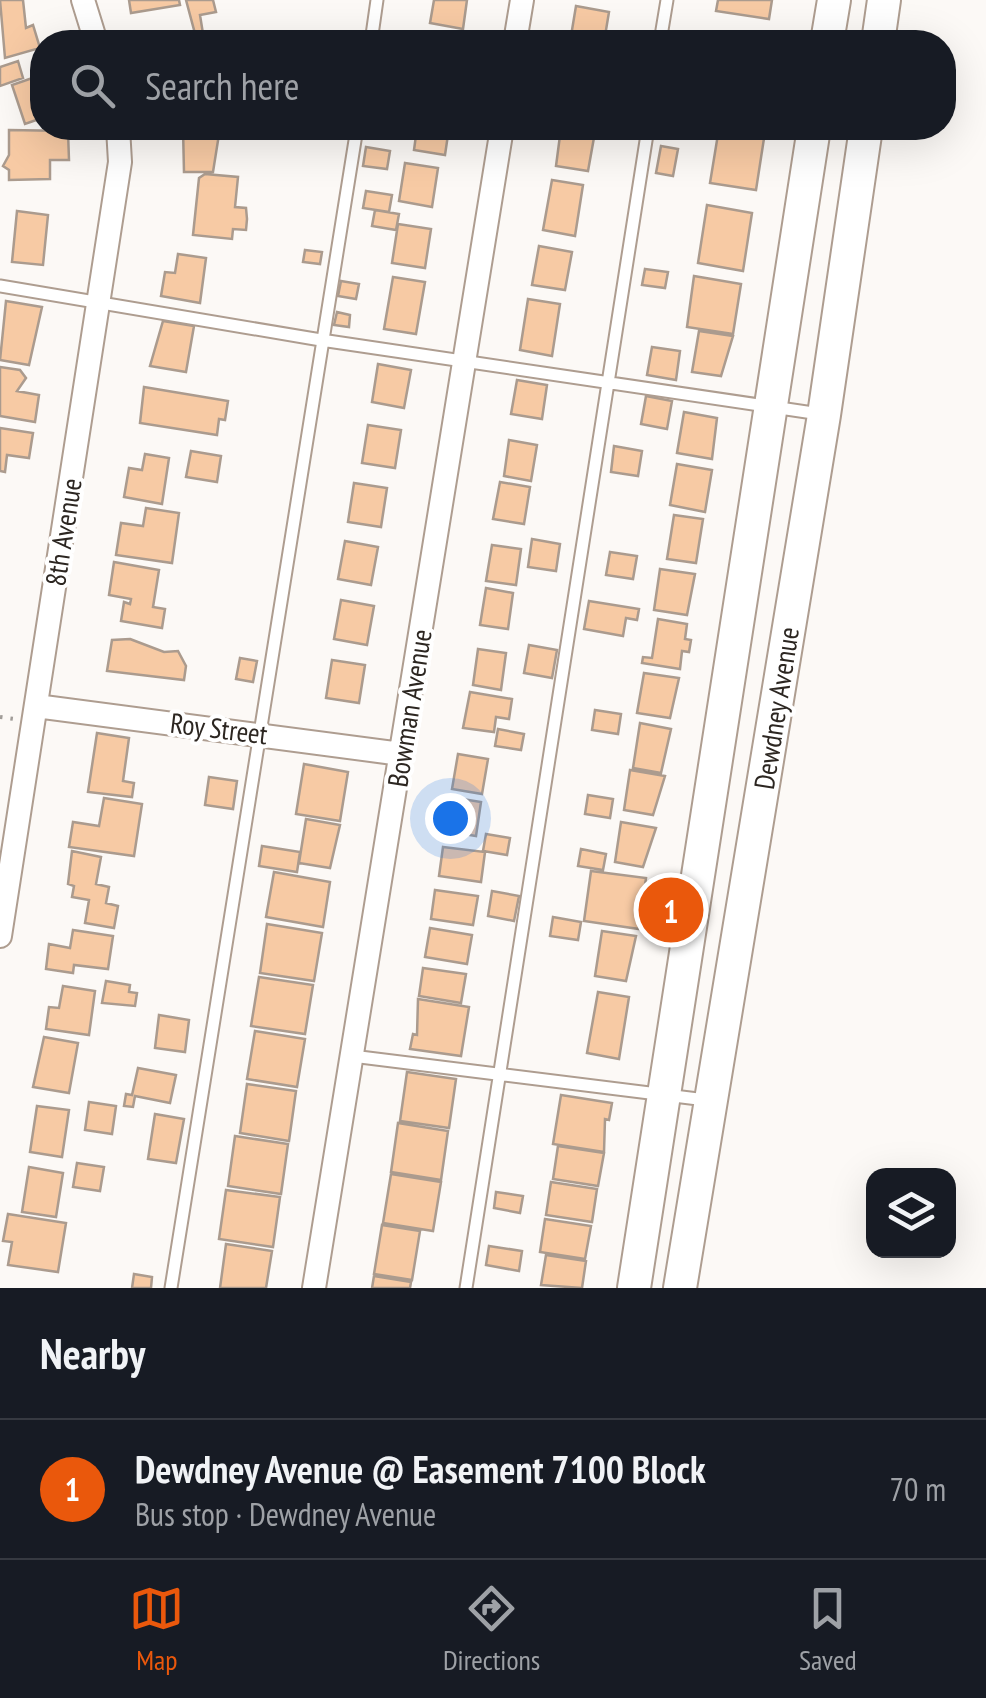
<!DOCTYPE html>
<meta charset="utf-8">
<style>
body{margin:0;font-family:"PT Sans Narrow",sans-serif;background:#20242c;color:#f1f3f6}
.controls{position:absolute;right:30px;bottom:30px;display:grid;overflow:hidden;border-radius:20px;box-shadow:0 10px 40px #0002}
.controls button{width:90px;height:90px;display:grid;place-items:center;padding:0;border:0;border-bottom:2px solid #363941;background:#171b24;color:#f1f3f6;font:50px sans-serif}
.you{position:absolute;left:450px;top:818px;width:35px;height:35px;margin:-25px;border:8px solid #fff;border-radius:50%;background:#1a73e8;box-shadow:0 0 0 15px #1a73e833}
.badge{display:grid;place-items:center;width:65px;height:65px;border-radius:50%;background:#ea580c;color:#fff;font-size:32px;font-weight:700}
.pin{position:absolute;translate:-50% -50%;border:5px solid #fff;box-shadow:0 2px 10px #0006}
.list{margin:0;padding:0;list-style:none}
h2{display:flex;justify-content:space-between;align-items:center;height:130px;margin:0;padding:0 40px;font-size:42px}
h2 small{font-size:32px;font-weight:400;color:#9ea1a6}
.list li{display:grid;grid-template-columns:65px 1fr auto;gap:30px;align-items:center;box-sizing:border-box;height:140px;padding:0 40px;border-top:2px solid #363941}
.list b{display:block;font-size:38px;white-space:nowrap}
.list p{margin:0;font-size:32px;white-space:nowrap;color:#9ea1a6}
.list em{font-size:32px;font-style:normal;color:#9ea1a6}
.icon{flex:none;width:55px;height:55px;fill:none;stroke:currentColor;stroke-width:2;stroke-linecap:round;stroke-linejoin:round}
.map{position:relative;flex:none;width:986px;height:1288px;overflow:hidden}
.search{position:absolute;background:#171b24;box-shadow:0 10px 40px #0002;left:30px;right:30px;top:30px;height:110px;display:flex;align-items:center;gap:25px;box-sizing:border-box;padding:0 35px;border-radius:40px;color:#9ea1a6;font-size:38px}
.sheet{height:270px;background:#171b24}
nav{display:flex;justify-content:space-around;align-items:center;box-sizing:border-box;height:140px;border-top:2px solid #363941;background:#171b24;font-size:28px;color:#9ea1a6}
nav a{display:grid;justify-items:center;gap:5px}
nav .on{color:#ea580c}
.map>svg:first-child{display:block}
.building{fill:#f7caa4;stroke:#ab9b8e;stroke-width:2.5}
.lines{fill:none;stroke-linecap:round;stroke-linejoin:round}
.lane-casing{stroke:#ae9d90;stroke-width:15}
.street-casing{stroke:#ae9d90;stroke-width:26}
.secondary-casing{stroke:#ae9d90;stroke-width:36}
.path{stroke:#a09c98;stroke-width:4;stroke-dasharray:2.5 8;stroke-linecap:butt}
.lane{stroke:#fff;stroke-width:11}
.street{stroke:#fff;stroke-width:22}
.secondary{stroke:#fff;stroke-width:32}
.labels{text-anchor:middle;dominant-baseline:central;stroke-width:8;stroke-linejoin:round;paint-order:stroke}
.street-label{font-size:28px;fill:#2c2621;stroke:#fff}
</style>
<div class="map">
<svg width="986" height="1288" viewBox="0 0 986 1288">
<rect width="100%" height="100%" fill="#fcf9f6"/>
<path class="building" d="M 0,0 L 23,0 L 26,28 L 33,25 L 40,48 L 5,58 Z
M 129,0 L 179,0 L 180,5 L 131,13 Z
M 186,0 L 213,0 L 216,12 L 200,15 L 204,40 L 197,41 Z
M 434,0 L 467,0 L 463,29 L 430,23 Z
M 718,0 L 772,0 L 769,19 L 716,11 Z
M 576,6 L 609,12 L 604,42 L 570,42 Z
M 18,61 L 23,78 L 0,86 L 0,67 Z
M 41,75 L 42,118 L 25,124 L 12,85 Z
M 183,128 L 220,128 L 213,172 L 184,172 Z
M 417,128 L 449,128 L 445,155 L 414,150 Z
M 561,128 L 595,132 L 588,171 L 556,166 Z
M 719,128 L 765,132 L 756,190 L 710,183 Z
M 9,130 L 68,131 L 69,160 L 50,160 L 50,179 L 9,180 L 9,170 L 3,166 L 9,155 Z
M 661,146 L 678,149 L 673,176 L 656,173 Z
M 366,147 L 390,151 L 387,169 L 363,166 Z
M 405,163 L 438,168 L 432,207 L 399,201 Z
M 205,174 L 238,177 L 235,207 L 246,208 L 247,219 L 246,230 L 233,229 L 232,239 L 193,235 L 199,178 Z
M 552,180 L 583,185 L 575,236 L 543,230 Z
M 366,191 L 392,195 L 389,212 L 363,208 Z
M 707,205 L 752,213 L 743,271 L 698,263 Z
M 375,210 L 399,214 L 396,230 L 372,226 Z
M 17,211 L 48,215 L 43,265 L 12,262 Z
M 398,224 L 431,229 L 425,268 L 392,263 Z
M 539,246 L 572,252 L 565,290 L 532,285 Z
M 305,250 L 322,252 L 320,264 L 303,262 Z
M 178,254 L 206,258 L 200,303 L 161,296 L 165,272 L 175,273 Z
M 645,269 L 668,272 L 665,288 L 642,285 Z
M 694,276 L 741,284 L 733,334 L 687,327 Z
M 393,277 L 425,282 L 416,334 L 384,329 Z
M 341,281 L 359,284 L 356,299 L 338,296 Z
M 528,299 L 560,304 L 552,356 L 520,350 Z
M 6,301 L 42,307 L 29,365 L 0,360 Z
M 337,312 L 350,315 L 349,327 L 334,325 Z
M 163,321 L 194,326 L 186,372 L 150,366 Z
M 699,331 L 733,336 L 721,376 L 692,372 Z
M 652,347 L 680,351 L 676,380 L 647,375 Z
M 378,364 L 411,370 L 404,408 L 372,402 Z
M 0,367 L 20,370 L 26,378 L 17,391 L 39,395 L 35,422 L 0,416 Z
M 517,380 L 547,385 L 542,419 L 511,414 Z
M 144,387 L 228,401 L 225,420 L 219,419 L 217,435 L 140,423 Z
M 646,396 L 672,401 L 667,429 L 641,424 Z
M 684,412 L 717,418 L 712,459 L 677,453 Z
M 368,425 L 401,430 L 395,468 L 362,463 Z
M 0,428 L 33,433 L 29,458 L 7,455 L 5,472 L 0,471 Z
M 509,440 L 537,445 L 531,481 L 504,476 Z
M 614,446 L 642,451 L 638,476 L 611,472 Z
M 191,451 L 221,456 L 217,482 L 186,477 Z
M 145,454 L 169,458 L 162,504 L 124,497 L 129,468 L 142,470 Z
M 677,464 L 712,470 L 705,512 L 670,505 Z
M 500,482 L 530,487 L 524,524 L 493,519 Z
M 354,483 L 387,488 L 381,527 L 348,522 Z
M 146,508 L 179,513 L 172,563 L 116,555 L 121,523 L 143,526 Z
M 674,515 L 703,519 L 696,563 L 667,559 Z
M 532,539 L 560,544 L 556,571 L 528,567 Z
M 345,541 L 378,547 L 371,585 L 338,579 Z
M 492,545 L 521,549 L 516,585 L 486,581 Z
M 610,552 L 637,556 L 633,579 L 606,575 Z
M 114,562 L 159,570 L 153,607 L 165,609 L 162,628 L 121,621 L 124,602 L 130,604 L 131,599 L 109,595 Z
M 660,569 L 695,574 L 687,615 L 654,610 Z
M 486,588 L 513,593 L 508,629 L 480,625 Z
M 341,600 L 374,606 L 367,645 L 334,639 Z
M 589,601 L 639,609 L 637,620 L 626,618 L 623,636 L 584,629 Z
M 658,619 L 687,624 L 685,639 L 691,640 L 689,652 L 682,651 L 680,669 L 642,663 L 643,657 L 652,658 Z
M 130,639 L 164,652 L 178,651 L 186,666 L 184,680 L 107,671 L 112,640 Z
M 529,645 L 557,650 L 552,678 L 524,673 Z
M 478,649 L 506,653 L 501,690 L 473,685 Z
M 240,658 L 257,661 L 253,682 L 236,679 Z
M 332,660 L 365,665 L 359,703 L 326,698 Z
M 644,673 L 679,678 L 670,718 L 637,713 Z
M 470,692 L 512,699 L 509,719 L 496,717 L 494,732 L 463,728 Z
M 595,710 L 621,714 L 618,734 L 592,730 Z
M 640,723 L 671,729 L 661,773 L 633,768 Z
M 498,729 L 524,734 L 521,750 L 495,746 Z
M 97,733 L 129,738 L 123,781 L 134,783 L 132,797 L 88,792 Z
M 458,754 L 488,759 L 482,794 L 452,789 Z
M 304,764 L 348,772 L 340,821 L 296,814 Z
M 630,770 L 665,776 L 653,815 L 624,810 Z
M 209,777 L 237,781 L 233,809 L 205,805 Z
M 588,795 L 613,799 L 610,818 L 585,814 Z
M 450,797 L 481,802 L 476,836 L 445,831 Z
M 104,798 L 142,804 L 134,856 L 69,847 L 73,822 L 99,826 Z
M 306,819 L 340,825 L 330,868 L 299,863 Z
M 621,822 L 656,828 L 643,867 L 615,862 Z
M 486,834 L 510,838 L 507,855 L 483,851 Z
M 262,846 L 300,852 L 297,872 L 259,866 Z
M 443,847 L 485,852 L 481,882 L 439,876 Z
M 581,849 L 606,854 L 603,870 L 578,866 Z
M 72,851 L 101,857 L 96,884 L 109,887 L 106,903 L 118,906 L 114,928 L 85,923 L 89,900 L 72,897 L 74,886 L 68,884 Z
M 591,871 L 646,878 L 639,929 L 584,921 Z
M 274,872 L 330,882 L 323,927 L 266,917 Z
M 435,890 L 478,896 L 473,925 L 431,919 Z
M 492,891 L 519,896 L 514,921 L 488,916 Z
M 553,917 L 581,922 L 578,940 L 550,936 Z
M 267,924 L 322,933 L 314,981 L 260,973 Z
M 430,928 L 472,935 L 467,964 L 425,957 Z
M 73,930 L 113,936 L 108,969 L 74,965 L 73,973 L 46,969 L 49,944 L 70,948 Z
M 602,931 L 636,936 L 626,981 L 595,976 Z
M 423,968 L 466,974 L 461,1003 L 419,996 Z
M 259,977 L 313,985 L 305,1034 L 251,1026 Z
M 106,981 L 130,985 L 129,992 L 137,993 L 135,1006 L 102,1003 Z
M 63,986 L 95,991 L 89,1035 L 46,1029 L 49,1007 L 59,1008 Z
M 598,992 L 629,997 L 619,1059 L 587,1053 Z
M 418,999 L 469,1007 L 461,1056 L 410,1049 L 413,1034 L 417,1035 Z
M 159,1015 L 189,1020 L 185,1052 L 155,1048 Z
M 255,1031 L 305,1039 L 297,1087 L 247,1079 Z
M 44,1037 L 78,1043 L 69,1093 L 33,1087 Z
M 138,1068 L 176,1075 L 170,1103 L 135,1096 L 133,1107 L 124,1106 L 126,1094 L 132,1095 Z
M 407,1072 L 456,1079 L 449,1128 L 400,1121 Z
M 247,1084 L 296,1091 L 289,1141 L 240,1133 Z
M 561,1095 L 612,1103 L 609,1120 L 605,1119 L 604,1152 L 553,1144 Z
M 89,1102 L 116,1106 L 112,1134 L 85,1130 Z
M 37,1106 L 69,1110 L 62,1157 L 30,1152 Z
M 155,1114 L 184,1119 L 176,1163 L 148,1159 Z
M 398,1123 L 448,1131 L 441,1180 L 391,1172 Z
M 235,1136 L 288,1144 L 281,1194 L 228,1186 Z
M 558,1146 L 604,1153 L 598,1186 L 553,1179 Z
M 77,1163 L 104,1167 L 100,1191 L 73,1187 Z
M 29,1167 L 63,1173 L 56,1217 L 22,1212 Z
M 391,1174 L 441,1182 L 433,1231 L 383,1223 Z
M 551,1182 L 597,1189 L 592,1222 L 546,1215 Z
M 226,1190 L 280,1197 L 273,1247 L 219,1239 Z
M 496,1192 L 523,1196 L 520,1213 L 494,1208 Z
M 8,1214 L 66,1223 L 58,1272 L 8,1265 L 12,1242 L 3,1241 Z
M 545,1219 L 591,1226 L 585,1259 L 540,1252 Z
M 382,1225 L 420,1231 L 412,1280 L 374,1274 Z
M 226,1244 L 272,1251 L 266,1288 L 220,1288 Z
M 489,1246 L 522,1251 L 519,1271 L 486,1265 Z
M 546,1255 L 586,1261 L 582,1288 L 541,1285 Z
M 134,1274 L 152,1277 L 151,1288 L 132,1288 Z
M 374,1276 L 411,1282 L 410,1288 L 372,1288 Z"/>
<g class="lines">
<defs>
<path id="lane" d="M 371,42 L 377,0
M 660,42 L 667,0
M 0,286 L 321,340 L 820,414
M 352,1056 L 706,1100
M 171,1288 L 357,128
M 466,1288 L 648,128"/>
<path id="street" d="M 83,0 L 96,42
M 515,42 L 522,0
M 36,706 L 401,754
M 0,936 L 120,162 L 118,128
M 314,1288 L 502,128"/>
<path id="secondary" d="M 827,42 L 834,0
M 878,42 L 884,0
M 634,1288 L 814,128
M 680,1288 L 824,415 L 866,128"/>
</defs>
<use href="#lane" class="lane-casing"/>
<use href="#street" class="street-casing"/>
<use href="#secondary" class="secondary-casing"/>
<path class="path" d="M 0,717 L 14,719"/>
<use href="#lane" class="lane"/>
<use href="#street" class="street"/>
<use href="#secondary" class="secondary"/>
</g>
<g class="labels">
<g class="street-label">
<text transform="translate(63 532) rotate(-81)">8th Avenue</text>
<text transform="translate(409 708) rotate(-81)">Bowman Avenue</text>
<text transform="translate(776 708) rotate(-81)">Dewdney Avenue</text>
<text transform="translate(219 728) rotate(7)">Roy Street</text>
</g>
</g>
</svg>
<div class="controls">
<button><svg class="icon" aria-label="layers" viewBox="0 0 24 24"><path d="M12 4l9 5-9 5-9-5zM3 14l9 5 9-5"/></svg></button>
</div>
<div class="you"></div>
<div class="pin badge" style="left:671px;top:910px">1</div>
<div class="search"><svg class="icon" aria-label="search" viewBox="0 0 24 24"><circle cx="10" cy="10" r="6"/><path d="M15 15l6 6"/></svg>Search here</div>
</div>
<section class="sheet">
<h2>Nearby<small></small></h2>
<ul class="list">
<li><span class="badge">1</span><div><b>Dewdney Avenue @ Easement 7100 Block</b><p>Bus stop · Dewdney Avenue</p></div><em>70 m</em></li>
</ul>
</section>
<nav>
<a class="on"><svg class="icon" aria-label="map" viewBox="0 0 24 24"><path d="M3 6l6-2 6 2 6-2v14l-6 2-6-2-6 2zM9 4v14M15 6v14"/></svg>Map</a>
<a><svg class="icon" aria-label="directions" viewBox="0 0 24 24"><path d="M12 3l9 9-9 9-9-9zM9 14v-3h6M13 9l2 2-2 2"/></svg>Directions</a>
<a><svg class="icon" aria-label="saved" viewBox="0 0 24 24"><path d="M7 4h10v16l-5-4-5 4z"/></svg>Saved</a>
</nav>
